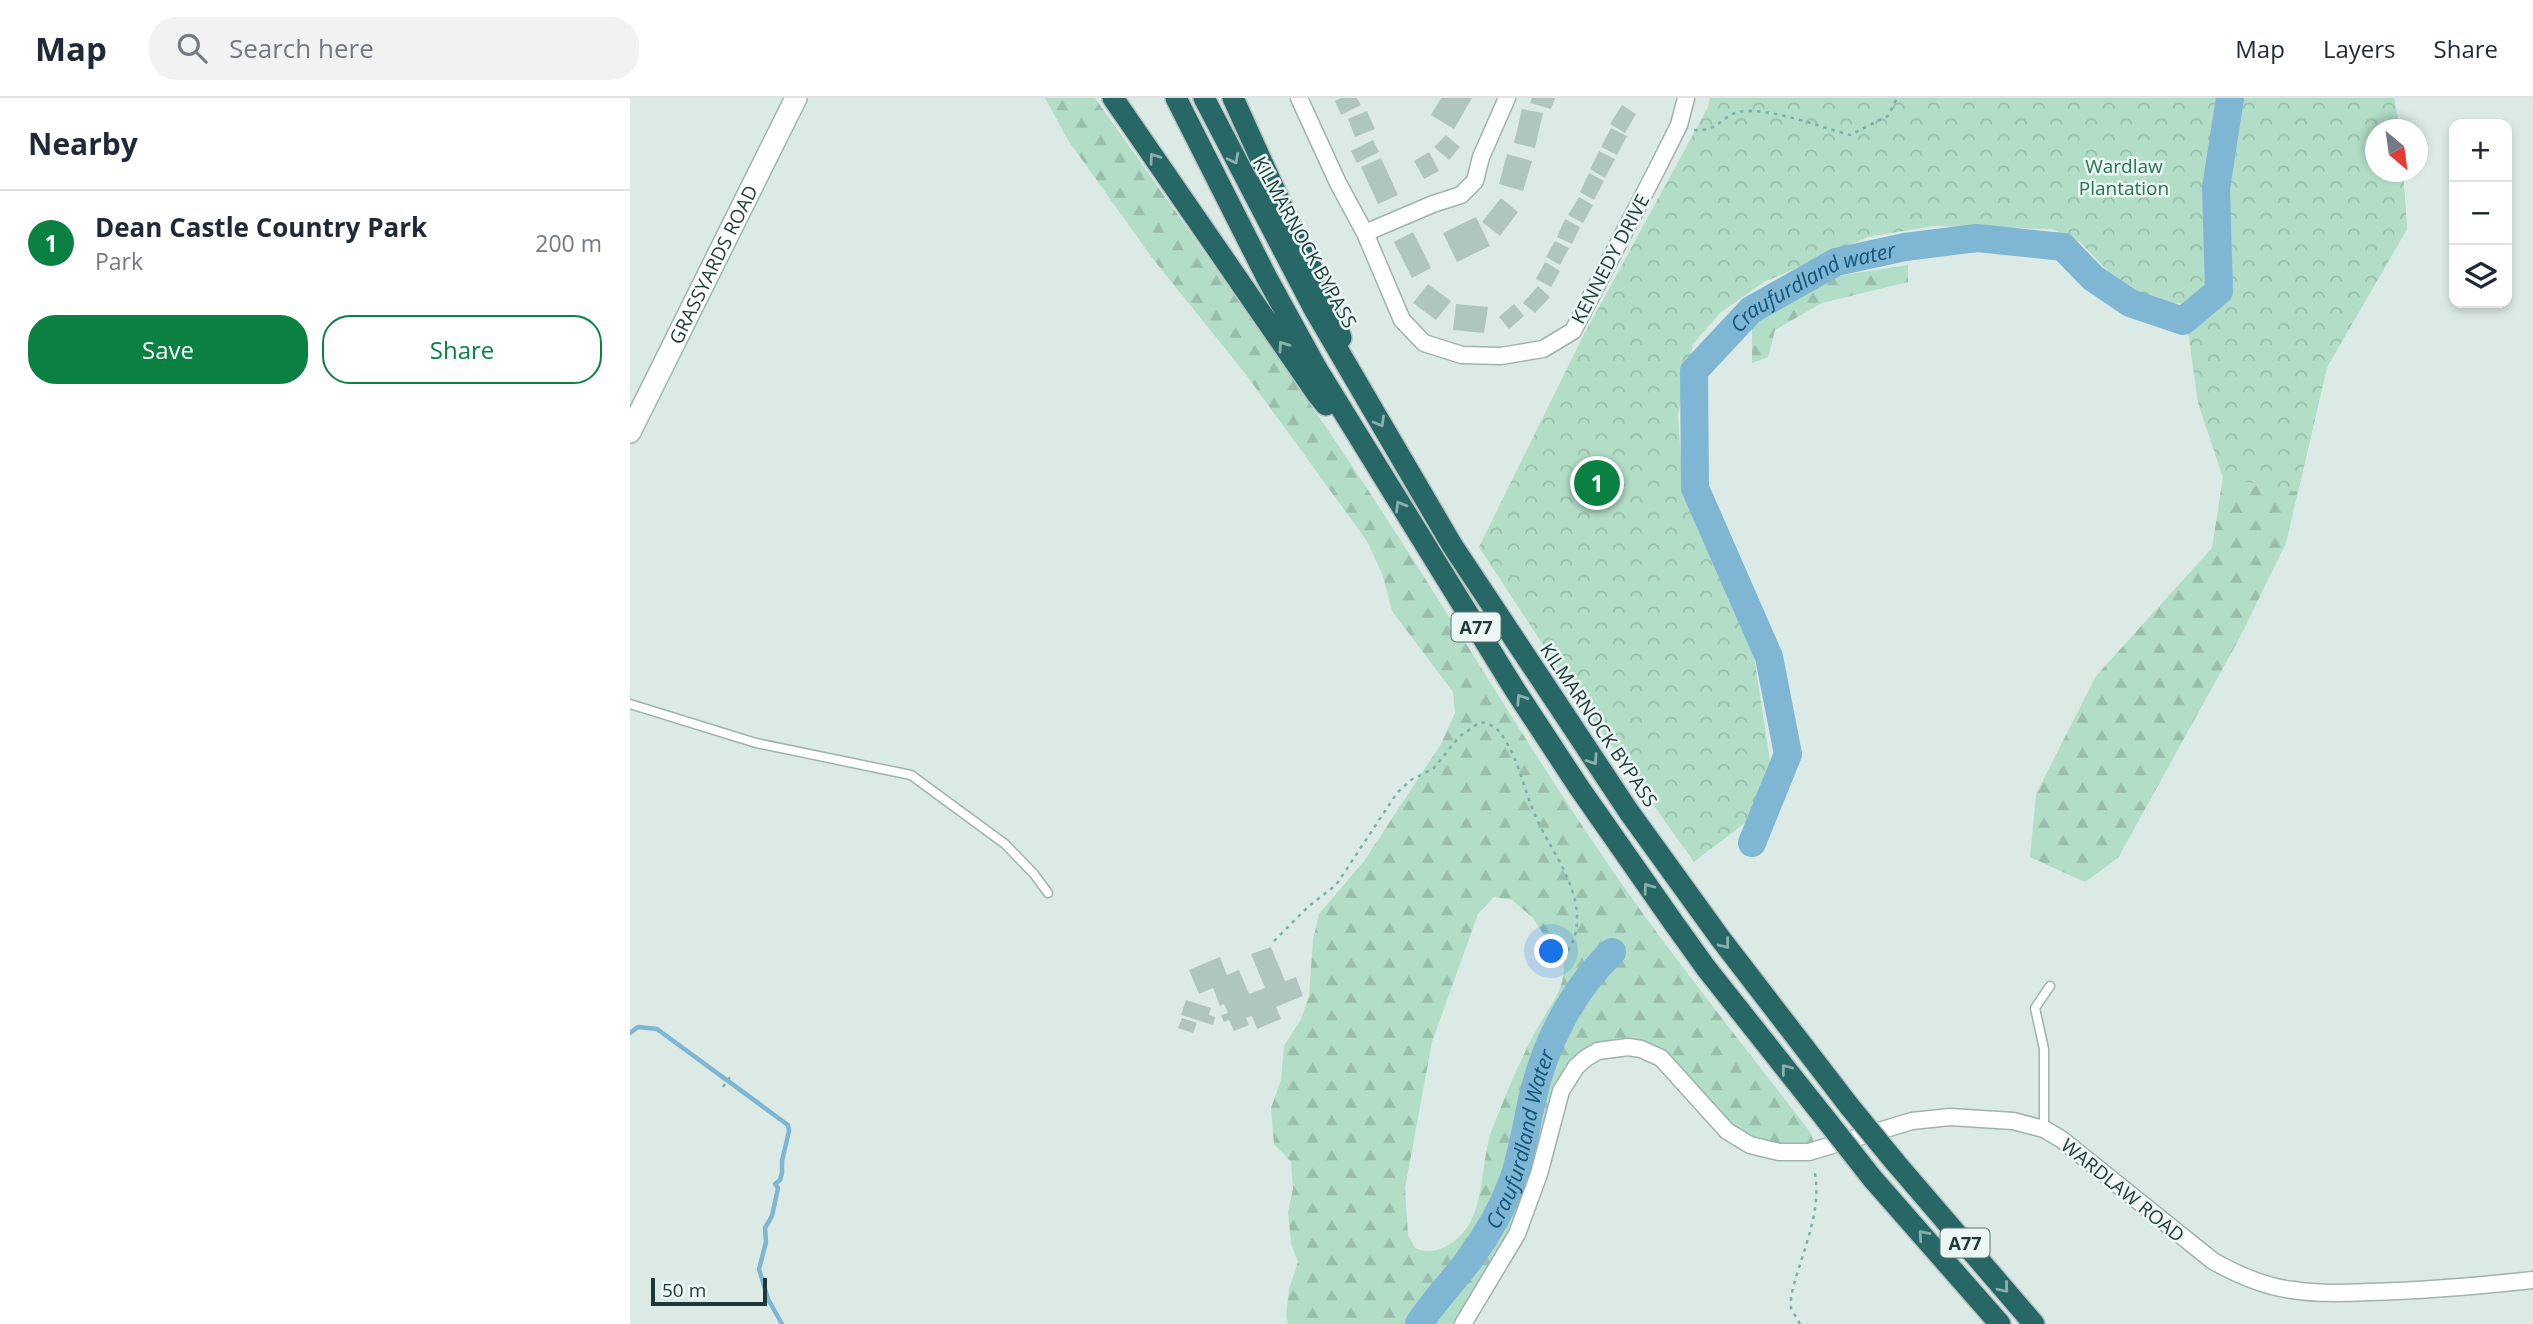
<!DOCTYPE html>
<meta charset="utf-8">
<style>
body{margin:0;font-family:"Open Sans",sans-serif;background:#f2f2f3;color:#1f2937}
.controls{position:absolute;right:21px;top:21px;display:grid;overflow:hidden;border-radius:14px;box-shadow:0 4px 10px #0003}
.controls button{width:63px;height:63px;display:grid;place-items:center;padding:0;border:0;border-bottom:2px solid #e0e1e3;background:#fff;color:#1f2937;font:35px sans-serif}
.compass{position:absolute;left:1735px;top:21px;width:63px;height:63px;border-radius:50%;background:#fff;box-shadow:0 4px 10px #0003;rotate:151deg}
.scale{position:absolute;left:21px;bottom:18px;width:116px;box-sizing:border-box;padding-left:7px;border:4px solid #1d3a38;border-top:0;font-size:19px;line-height:24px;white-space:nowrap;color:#1d3a38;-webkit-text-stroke:5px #ecf6f3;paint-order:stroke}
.you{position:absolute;left:922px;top:854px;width:24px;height:24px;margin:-18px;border:5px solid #fff;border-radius:50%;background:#1a73e8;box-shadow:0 0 0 10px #1a73e833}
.badge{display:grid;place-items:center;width:46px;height:46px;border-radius:50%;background:#0b8043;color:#fff;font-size:23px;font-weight:700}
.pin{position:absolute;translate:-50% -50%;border:4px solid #fff;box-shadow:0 2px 7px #0006}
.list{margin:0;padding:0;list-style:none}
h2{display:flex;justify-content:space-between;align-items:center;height:91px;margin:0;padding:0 28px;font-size:30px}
h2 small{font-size:23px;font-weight:400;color:#747a83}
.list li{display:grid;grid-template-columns:46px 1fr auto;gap:21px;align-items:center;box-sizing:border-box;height:105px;padding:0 28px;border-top:2px solid #e0e1e3}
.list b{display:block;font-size:26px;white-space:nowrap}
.list p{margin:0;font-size:23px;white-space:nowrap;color:#747a83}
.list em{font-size:23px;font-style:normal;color:#747a83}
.actions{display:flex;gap:14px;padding:21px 28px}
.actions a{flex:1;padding:16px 0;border:2px solid #0b8043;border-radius:28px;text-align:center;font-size:24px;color:#0b8043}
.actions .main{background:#0b8043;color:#fff}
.icon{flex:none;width:38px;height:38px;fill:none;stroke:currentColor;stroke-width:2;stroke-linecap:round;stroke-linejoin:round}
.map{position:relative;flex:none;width:1903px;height:1226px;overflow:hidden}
header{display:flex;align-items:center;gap:42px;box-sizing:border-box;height:98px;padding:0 35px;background:#fff;border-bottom:2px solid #e0e1e3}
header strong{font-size:33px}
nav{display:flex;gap:38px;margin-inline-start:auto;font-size:24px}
.search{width:490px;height:63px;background:#f2f2f3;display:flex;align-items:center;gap:18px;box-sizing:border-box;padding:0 24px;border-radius:28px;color:#747a83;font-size:26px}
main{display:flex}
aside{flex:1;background:#fff}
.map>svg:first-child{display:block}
.forest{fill:url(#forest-firs);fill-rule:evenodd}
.park{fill:url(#park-crowns)}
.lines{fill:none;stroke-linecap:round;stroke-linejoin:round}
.stream{stroke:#7eb6d4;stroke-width:4.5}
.river{stroke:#7eb6d4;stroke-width:28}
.building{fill:#b1c5c0}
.lane-casing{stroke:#9fb2ae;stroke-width:11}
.street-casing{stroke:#9fb2ae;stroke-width:19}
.secondary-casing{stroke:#9ab6b2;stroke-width:24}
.highway-casing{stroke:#bbc4c3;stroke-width:24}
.path{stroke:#7ab0aa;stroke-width:2.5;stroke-dasharray:3.5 5;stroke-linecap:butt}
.lane{stroke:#fff;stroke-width:8}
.street{stroke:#fff;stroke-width:16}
.secondary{stroke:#fff;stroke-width:21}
.highway{stroke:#276867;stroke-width:21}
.highway-bridge-casing{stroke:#bbc4c3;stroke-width:24;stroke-linecap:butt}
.highway-bridge{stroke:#276867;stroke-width:21}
.oneway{stroke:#8aafad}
.labels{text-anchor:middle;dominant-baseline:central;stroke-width:5;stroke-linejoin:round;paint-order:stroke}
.shield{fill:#ecf6f3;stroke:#5b7270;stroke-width:2}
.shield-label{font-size:18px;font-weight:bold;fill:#1d3a38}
.park-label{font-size:19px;fill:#257353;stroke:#ecf6f3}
.street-label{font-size:19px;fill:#1d3a38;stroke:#ecf6f3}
.water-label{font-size:21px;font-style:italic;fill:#145479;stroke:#ecf6f3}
</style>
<header>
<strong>Map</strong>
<div class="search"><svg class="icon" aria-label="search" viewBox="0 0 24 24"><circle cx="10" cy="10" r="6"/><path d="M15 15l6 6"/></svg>Search here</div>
<nav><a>Map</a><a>Layers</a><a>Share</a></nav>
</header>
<main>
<aside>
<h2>Nearby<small></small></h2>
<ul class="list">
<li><span class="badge">1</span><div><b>Dean Castle Country Park</b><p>Park</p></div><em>200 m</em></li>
</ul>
<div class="actions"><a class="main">Save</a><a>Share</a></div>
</aside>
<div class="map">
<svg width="1903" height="1226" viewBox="0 0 1903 1226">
<defs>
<pattern id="forest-firs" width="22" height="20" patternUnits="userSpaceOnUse" patternTransform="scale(1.75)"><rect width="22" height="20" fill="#b2ddc7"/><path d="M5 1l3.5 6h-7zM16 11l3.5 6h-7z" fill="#99beac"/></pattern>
<pattern id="park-crowns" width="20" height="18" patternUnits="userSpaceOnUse" patternTransform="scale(1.75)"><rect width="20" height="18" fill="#b2ddc7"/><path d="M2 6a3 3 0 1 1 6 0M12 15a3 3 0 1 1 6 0" fill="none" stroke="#99beac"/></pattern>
</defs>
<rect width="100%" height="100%" fill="#dceae6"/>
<path class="forest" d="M 415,0 L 465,0 C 556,129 649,257 736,389 C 822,519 900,654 989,782 C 1049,868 1116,950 1180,1034 L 1187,1052 L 1120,1047 L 1051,980 L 998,949 L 946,969 L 909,1076 L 833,1226 L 658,1226 L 656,1218 L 659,1191 L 668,1164 L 661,1145 L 658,1114 L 663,1090 L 661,1064 L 644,1046 L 641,1010 L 651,982 L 654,948 L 671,921 L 679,898 L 683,842 L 689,816 L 734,763 L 811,646 L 825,615 L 823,594 L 762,513 L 753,478 L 737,443 L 614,274 L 523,161 L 438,42 ZM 864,799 L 882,802 L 903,820 L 934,868 C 935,894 913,917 902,940 C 887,969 875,999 863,1029 C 850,1060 856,1111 832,1136 C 820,1149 801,1158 785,1150 L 778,1137 L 775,1090 L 802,944 L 848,816 Z
M 1764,0 L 1770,31 L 1745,32 L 1745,74 L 1773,74 L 1777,131 L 1697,269 L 1656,445 L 1609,541 L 1488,760 L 1455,784 L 1400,759 L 1406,696 L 1466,578 L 1582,450 L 1593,379 L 1568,305 Z
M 1278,167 L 1278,184 L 1192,205 L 1145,232 L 1138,259 L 1122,265 L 1122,227 L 1195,180 Z"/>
<path class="park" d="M 1080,0 L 1764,0 L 1770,31 L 1745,32 L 1745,74 L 1773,74 L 1777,131 L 1697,269 L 1668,394 L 1593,379 L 1568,305 L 1559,241 L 1550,205 L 1532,207 L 1489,185 L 1450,144 L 1422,131 L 1303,128 L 1238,139 L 1134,184 L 1090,215 L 1063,246 L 1048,317 L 1053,391 L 1121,538 L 1142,676 L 1120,721 L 1064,764 L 949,602 L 849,449 L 950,244 L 1078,9 Z"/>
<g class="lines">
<path class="stream" d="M 0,935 L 8,929 L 27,931 L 158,1027 L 159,1033 L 152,1063 L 152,1075 L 150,1082 L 145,1086 L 148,1090 L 142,1118 L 135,1130 L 136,1144 L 129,1171 L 138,1201 L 152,1226"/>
<g class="river">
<path id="s1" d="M 1122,745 L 1158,656 L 1139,559 L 1065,390 L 1064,273 L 1121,212 L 1206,164 L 1275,149 L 1347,140 L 1433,149 L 1463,180 L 1500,205 L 1553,223 L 1589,193 L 1586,90 L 1600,0"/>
<path id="s2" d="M 789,1226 C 804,1202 825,1182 841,1159 C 857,1137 872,1111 882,1085 C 892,1058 896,1029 902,1002 C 914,948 942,892 982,854"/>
</g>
</g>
<path class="building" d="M 711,0 L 727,0 L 731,7 L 711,17 L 705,3 Z
M 811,0 L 842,0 L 824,31 L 801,17 Z
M 902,0 L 925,0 L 921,11 L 900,5 Z
M 992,7 L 1006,16 L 995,35 L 980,26 Z
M 892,11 L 913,15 L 905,50 L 884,45 Z
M 737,13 L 745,31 L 725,39 L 718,21 Z
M 981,30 L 997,38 L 987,57 L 971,49 Z
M 816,37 L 830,49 L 819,62 L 804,49 Z
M 743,42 L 749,54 L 727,65 L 721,53 Z
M 969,53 L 985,61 L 975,80 L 960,71 Z
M 799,54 L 809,73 L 794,81 L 784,63 Z
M 877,56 L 902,63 L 893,93 L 869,86 Z
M 751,60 L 768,97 L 748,106 L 731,69 Z
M 959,75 L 974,83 L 964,102 L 950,94 Z
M 949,99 L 963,107 L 953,125 L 938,117 Z
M 871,100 L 888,114 L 870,138 L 852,124 Z
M 846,119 L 860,148 L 827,164 L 813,135 Z
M 935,121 L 950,129 L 942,146 L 927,139 Z
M 783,134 L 801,170 L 782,180 L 764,144 Z
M 925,143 L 939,150 L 930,167 L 916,159 Z
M 915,164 L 930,173 L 921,189 L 906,181 Z
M 798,186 L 821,203 L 806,222 L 783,205 Z
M 908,188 L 920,199 L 905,215 L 893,205 Z
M 826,206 L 858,209 L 854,235 L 823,232 Z
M 884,206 L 894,218 L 879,231 L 869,219 Z
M 641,849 L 655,883 L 666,879 L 673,898 L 646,909 L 651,921 L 627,931 L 622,918 L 616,920 L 619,927 L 604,933 L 599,922 L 594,924 L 591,917 L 598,915 L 594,906 L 590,908 L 583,890 L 569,896 L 559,872 L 590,859 L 597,877 L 609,872 L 619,896 L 635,890 L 621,856 Z
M 556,902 L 581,910 L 579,917 L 585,919 L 583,927 L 551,917 Z
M 552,920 L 567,925 L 563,935 L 548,930 Z"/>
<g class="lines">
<defs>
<path id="lane" d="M 0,606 L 126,645 L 281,677 L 375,746 L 404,776 L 418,795
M 1414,1031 L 1414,951 L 1405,910 L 1420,888"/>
<path id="street" d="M 669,0 L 708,85 L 735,135 L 772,222 L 794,245 L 832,257 L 871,258 L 913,251 L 943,233 L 1027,71 L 1049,27 L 1056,0
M 735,135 L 803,106 L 831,97 L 845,83 L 851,59 L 877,0
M 833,1226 L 887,1136 L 909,1076 L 931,993 L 946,969 L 956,960 L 968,953 L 998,949 L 1011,951 L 1031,960 L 1097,1033 L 1120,1047 L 1149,1054 L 1179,1054 L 1282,1023 L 1320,1019 L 1383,1023 L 1414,1031 L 1431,1041 L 1583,1163 C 1608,1177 1635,1189 1663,1192 C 1688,1196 1713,1195 1738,1194 C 1793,1193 1848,1188 1903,1182"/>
<g id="secondary">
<path id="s3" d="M 0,334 L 166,0"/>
</g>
<path id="highway" d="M 483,0 L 687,296 L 696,307
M 546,0 L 637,180 L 687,271 L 885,592 L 948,688 L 1043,824 L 1076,870 L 1198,1024
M 574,0 L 684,211 L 822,447 L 999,714 L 1090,840 L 1220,1009
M 603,0 L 665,137 L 702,211 L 711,240
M 1265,1064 L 1404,1226
M 1242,1080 L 1370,1226"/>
</defs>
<use href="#lane" class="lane-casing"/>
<use href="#street" class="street-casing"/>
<use href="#secondary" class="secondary-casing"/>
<use href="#highway" class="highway-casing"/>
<path class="path" d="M 1064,32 C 1089,34 1091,18 1108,14 C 1137,8 1190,29 1220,37 L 1258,18 L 1267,0
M 644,843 L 679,808 L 706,787 L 767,695 L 781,682 L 804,670 L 829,639 L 850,624 C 862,626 869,631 875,642 C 890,666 894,692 905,717 C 919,750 945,780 947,817 C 948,837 941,852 928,865
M 93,989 L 100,979
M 1170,1226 L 1161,1210 L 1161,1199 C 1170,1156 1194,1115 1184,1070"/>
<use href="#lane" class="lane"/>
<use href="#street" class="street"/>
<use href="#secondary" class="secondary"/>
<use href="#highway" class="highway"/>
<defs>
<path id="highway-bridge" d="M 1220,1009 L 1265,1064
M 1198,1024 L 1242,1080"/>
</defs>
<use href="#highway-bridge" class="highway-bridge-casing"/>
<use href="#highway-bridge" class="highway-bridge"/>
</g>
<defs><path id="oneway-chevron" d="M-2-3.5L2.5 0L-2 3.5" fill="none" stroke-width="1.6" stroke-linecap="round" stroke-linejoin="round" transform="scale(1.75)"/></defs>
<g class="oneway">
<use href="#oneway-chevron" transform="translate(524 60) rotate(-125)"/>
<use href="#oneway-chevron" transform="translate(604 61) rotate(63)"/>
<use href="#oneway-chevron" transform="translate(653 248) rotate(-125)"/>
<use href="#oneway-chevron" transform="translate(750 324) rotate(60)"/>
<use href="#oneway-chevron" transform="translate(770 408) rotate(-121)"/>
<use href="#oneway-chevron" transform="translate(891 601) rotate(-123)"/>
<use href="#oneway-chevron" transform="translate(963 662) rotate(56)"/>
<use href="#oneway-chevron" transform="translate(1018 790) rotate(-126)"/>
<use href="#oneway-chevron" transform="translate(1095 846) rotate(52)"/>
<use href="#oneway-chevron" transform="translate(1156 971) rotate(-128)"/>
<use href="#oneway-chevron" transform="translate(1293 1137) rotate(-131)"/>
<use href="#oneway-chevron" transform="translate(1374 1190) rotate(50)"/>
</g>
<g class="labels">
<g class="shield">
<rect x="821.5" y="514.5" width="49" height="29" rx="5"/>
<rect x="1310.5" y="1130.5" width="49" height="29" rx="5"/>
</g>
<g class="shield-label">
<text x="846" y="529">A77</text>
<text x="1335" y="1145">A77</text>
</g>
<g class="park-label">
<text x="1494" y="68">Wardlaw<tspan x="1494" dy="22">Plantation</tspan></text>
</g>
<g class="street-label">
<text transform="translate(675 144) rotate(61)">KILMARNOCK BYPASS</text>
<text transform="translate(980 161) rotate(-62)">KENNEDY DRIVE</text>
<text stroke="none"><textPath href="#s3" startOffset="187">GRASSYARDS ROAD</textPath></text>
<text transform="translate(969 627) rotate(56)">KILMARNOCK BYPASS</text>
<text transform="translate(1493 1092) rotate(39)">WARDLAW ROAD</text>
</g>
<g class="water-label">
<text stroke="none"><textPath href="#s1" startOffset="646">Craufurdland water</textPath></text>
<text stroke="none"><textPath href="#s2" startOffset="214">Craufurdland Water</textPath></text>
</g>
</g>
</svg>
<div class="controls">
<button>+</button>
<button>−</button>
<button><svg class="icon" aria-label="layers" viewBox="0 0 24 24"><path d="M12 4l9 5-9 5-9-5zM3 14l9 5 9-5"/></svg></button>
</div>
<svg class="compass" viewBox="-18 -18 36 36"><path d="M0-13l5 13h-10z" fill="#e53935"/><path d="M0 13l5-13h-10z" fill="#747a83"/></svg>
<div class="scale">50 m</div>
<div class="you"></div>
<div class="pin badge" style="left:967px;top:385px">1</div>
</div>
</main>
